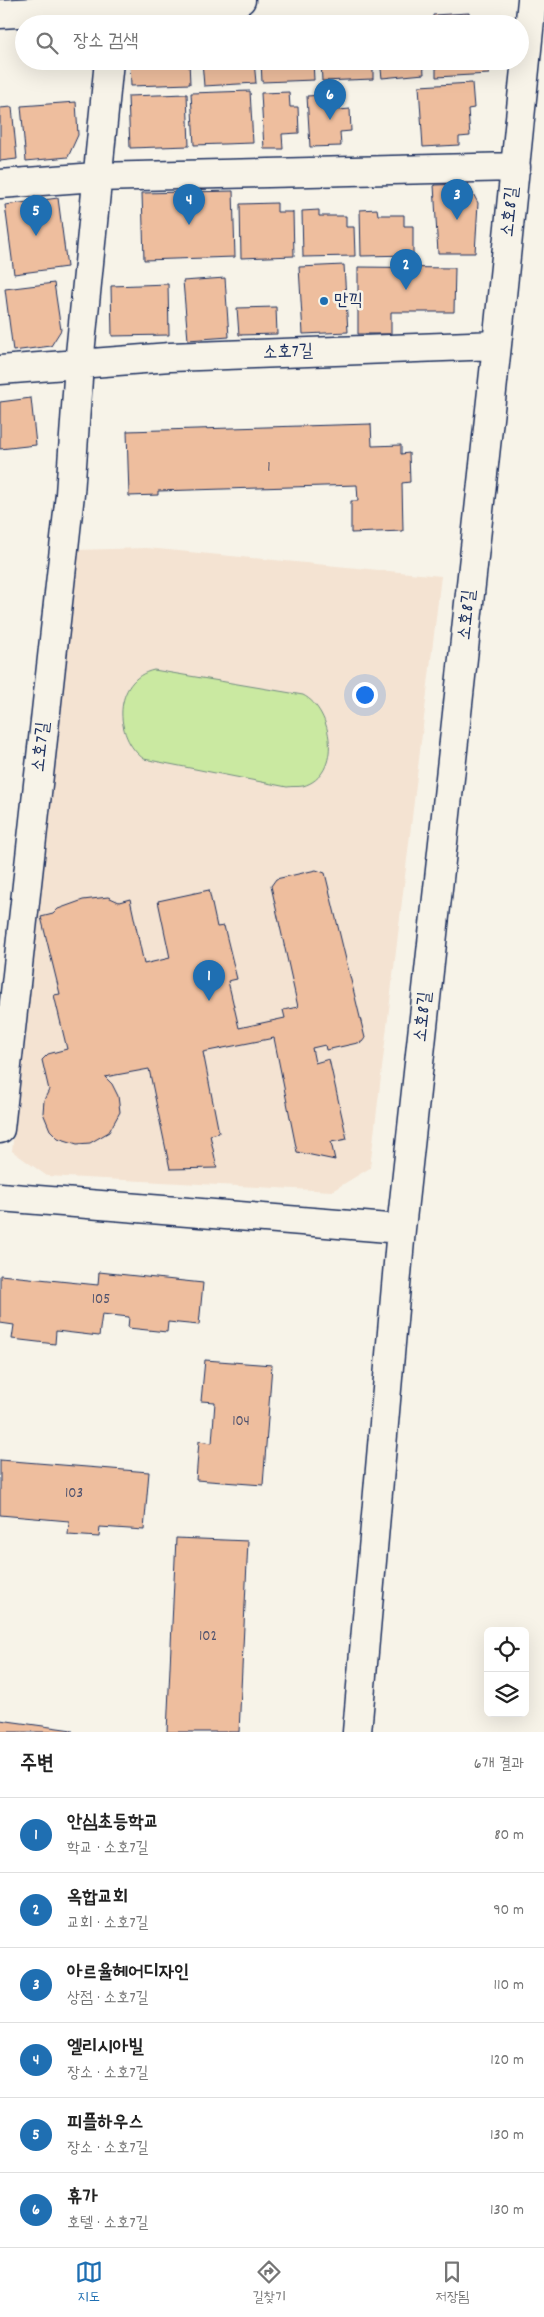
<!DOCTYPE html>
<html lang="ko">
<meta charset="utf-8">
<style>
body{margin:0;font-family:Dekko,"Poor Story",sans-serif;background:#f6f6f6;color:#222}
.controls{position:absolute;right:15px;bottom:15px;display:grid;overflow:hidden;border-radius:8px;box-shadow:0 5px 20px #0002}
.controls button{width:45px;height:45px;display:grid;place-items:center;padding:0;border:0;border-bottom:1px solid #e0e0e0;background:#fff;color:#222;font:25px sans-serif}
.you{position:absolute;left:364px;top:694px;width:18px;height:18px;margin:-12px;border:4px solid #fff;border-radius:50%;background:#1a73e8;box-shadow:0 0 0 8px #1a73e833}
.badge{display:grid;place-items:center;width:32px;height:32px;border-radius:50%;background:#1f6fb2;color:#fff;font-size:16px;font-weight:700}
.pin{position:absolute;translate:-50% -41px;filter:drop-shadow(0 1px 2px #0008)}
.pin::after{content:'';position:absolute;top:26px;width:18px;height:15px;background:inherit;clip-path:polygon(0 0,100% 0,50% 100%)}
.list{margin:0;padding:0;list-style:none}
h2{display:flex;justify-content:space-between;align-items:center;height:65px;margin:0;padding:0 20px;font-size:21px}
h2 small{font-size:16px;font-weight:400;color:#767676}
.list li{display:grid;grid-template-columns:32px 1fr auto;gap:15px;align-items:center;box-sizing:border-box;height:75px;padding:0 20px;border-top:1px solid #e0e0e0}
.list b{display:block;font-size:19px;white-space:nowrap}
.list p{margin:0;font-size:16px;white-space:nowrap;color:#767676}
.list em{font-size:16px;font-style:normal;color:#767676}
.icon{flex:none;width:28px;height:28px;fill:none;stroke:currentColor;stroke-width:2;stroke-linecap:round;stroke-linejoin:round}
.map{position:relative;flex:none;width:544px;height:1732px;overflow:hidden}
.search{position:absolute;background:#fff;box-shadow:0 5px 20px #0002;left:15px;right:15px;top:15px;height:55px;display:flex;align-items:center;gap:12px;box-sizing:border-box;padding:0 18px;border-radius:28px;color:#767676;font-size:19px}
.sheet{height:515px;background:#fff}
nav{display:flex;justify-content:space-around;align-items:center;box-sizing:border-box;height:70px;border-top:1px solid #e0e0e0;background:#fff;font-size:14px;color:#767676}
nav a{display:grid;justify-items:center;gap:2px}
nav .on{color:#1f6fb2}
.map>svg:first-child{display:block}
.built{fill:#f4e3d2}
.green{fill:#cae9a1;stroke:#728c80}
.building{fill:#eebe9e;stroke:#1b2f5e}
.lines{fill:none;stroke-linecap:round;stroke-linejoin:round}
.minor-casing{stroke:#1b2f5e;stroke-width:31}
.minor{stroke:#f7f3e8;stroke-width:28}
.poi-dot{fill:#1f6fb2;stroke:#f7f3e8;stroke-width:2}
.labels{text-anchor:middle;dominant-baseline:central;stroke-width:5;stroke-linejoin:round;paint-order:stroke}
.number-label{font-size:15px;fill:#50536e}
.street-label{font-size:18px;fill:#1b2f5e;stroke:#f7f3e8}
.poi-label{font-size:18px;fill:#1b2f5e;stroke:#f7f3e8;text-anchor:start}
</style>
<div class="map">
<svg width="544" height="1732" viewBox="0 0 544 1732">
<rect width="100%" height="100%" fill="#f7f3e8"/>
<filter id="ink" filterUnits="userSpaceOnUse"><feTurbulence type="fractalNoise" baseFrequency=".02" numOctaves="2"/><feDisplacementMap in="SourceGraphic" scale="10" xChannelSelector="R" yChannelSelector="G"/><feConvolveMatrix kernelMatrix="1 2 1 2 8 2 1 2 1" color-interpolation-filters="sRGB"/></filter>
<g filter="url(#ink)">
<path class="built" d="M 147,548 L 441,576 L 370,1168 L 332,1191 L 47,1176 L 12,1151 L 74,550 Z"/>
<path class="green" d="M 154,670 L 303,695 C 333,710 343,775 303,786 C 298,787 292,786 287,787 L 144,759 C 113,737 113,679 154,670 Z"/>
<path class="building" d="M 469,13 L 470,22 L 480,21 L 480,24 L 433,24 L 433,15 Z
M 354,18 L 355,24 L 320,24 L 319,20 Z
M 295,20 L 295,24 L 260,24 L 260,21 Z
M 130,61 L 189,61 L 190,84 L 131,86 Z
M 202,61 L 254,61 L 256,83 L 204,86 Z
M 261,61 L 313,61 L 314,80 L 262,82 Z
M 321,61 L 373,61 L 373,79 L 322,81 Z
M 380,61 L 423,61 L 424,74 L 382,78 Z
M 436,61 L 489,61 L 489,74 L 436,77 Z
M 472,83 L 474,108 L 468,109 L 470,136 L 459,137 L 459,145 L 423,147 L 419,86 Z
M 250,91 L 253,143 L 194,145 L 191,93 Z
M 289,92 L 290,107 L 298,107 L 299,133 L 282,134 L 283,149 L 264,149 L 261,93 Z
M 187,94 L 189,146 L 130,148 L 128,96 Z
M 338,94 L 339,110 L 350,109 L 351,131 L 340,132 L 341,146 L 310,147 L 307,96 Z
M 76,102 L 78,135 L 68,157 L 26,161 L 21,106 Z
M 12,107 L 17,159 L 0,161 L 0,108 Z
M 468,184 L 478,203 L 475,253 L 438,253 L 434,185 Z
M 233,191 L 235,257 L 144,260 L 142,193 Z
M 58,198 L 67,267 L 14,274 L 5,205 Z
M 277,203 L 277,212 L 293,212 L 294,256 L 241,258 L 240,204 Z
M 377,209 L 378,215 L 404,215 L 404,226 L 413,226 L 413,255 L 361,256 L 360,210 Z
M 319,210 L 319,216 L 346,216 L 346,227 L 354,227 L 355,256 L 303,257 L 302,211 Z
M 344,265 L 348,332 L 303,334 L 299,267 Z
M 358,267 L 455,268 L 454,312 L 391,312 L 391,334 L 358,334 Z
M 225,278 L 229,337 L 188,340 L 183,281 Z
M 54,283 L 61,330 L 51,346 L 13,351 L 5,289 Z
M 168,284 L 169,335 L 112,336 L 111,286 Z
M 276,307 L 277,334 L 239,335 L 237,308 Z
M 31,398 L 36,445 L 0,449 L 0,402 Z
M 371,424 L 372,446 L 401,445 L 401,454 L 409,453 L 410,482 L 402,483 L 403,531 L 351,533 L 351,501 L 358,501 L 357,485 L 158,491 L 158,495 L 129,496 L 127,431 Z
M 316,870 L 325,873 L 365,1038 L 362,1042 L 326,1050 L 325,1045 L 312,1048 L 315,1063 L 329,1059 L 347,1139 L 331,1142 L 335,1160 L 297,1152 L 274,1038 L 203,1052 L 219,1133 L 210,1135 L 217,1168 L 170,1169 L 149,1069 L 105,1077 L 112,1084 L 118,1096 L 120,1112 L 109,1132 L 90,1143 L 77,1144 L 58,1138 L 50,1130 L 43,1113 L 44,1100 L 49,1090 L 42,1060 L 48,1054 L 67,1049 L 54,995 L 60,994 L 41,917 L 53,914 L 58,909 L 83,900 L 108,897 L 119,902 L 130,899 L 144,964 L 170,958 L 158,901 L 209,890 L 217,927 L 224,926 L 237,979 L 228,981 L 239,1028 L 285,1018 L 283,1010 L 298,1007 L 271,886 L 276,879 Z
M 99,1272 L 203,1283 L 199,1325 L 168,1322 L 167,1332 L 128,1328 L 129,1317 L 102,1314 L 99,1336 L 56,1331 L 55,1344 L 12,1339 L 14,1325 L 0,1323 L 0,1275 L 98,1285 Z
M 205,1360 L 272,1365 L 263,1485 L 196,1480 L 199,1441 L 212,1443 L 215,1402 L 201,1401 Z
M 0,1460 L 149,1472 L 144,1530 L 100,1527 L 99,1537 L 68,1535 L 69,1521 L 0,1515 Z
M 176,1538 L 248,1541 L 239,1732 L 167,1732 Z
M 0,1720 L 72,1730 L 72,1732 L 0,1732 Z"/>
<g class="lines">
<defs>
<path id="minor" d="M 0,14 L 241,0
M 0,184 L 96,177 L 516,167
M 0,370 L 170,357 L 497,345
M 0,1129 L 70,494 L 79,364 L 109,61
M 0,1197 L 401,1229
M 357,1732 L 401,1229 L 497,345 L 532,0"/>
</defs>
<use href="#minor" class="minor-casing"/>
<use href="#minor" class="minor"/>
</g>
</g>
<circle class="poi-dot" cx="324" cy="301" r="5"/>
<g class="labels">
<g class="number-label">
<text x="269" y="468">1</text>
<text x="101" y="1300">105</text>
<text x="241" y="1422">104</text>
<text x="74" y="1494">103</text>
<text x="208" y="1637">102</text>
</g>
<g class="street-label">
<text transform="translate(511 212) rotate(-84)">소호8길</text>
<text transform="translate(288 353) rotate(-2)">소호7길</text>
<text transform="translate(468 615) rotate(-84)">소호8길</text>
<text transform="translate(42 747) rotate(-84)">소호7길</text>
<text transform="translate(424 1017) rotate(-84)">소호8길</text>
</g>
<g class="poi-label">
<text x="334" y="301">만끽</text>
</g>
</g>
</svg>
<div class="controls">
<button><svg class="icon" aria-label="locate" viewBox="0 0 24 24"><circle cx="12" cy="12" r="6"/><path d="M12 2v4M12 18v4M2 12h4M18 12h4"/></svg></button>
<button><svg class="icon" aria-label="layers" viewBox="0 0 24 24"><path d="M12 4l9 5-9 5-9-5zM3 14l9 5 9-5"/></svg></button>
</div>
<div class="you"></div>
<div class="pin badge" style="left:209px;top:1001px">1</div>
<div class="pin badge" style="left:406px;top:290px">2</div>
<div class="pin badge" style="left:457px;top:220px">3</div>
<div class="pin badge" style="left:189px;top:225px">4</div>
<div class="pin badge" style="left:36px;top:236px">5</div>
<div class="pin badge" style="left:330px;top:120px">6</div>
<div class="search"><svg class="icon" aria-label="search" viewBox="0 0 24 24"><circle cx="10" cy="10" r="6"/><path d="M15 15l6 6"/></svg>장소 검색</div>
</div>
<section class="sheet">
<h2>주변<small>6개 결과</small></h2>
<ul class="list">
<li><span class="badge">1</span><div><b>안심초등학교</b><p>학교 · 소호7길</p></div><em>80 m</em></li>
<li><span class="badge">2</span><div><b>옥합교회</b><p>교회 · 소호7길</p></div><em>90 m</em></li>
<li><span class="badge">3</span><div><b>아르율헤어디자인</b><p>상점 · 소호7길</p></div><em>110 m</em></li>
<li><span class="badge">4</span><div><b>엘리시아빌</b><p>장소 · 소호7길</p></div><em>120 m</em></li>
<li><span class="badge">5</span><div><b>피플하우스</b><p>장소 · 소호7길</p></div><em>130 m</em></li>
<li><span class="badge">6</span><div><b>휴가</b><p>호텔 · 소호7길</p></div><em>130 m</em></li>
</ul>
</section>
<nav>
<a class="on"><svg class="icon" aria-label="map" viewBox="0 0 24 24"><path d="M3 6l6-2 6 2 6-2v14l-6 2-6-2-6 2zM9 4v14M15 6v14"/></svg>지도</a>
<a><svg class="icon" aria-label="directions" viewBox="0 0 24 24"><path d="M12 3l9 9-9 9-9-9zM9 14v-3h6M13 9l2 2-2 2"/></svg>길찾기</a>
<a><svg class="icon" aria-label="saved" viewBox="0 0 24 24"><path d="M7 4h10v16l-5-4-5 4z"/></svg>저장됨</a>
</nav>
